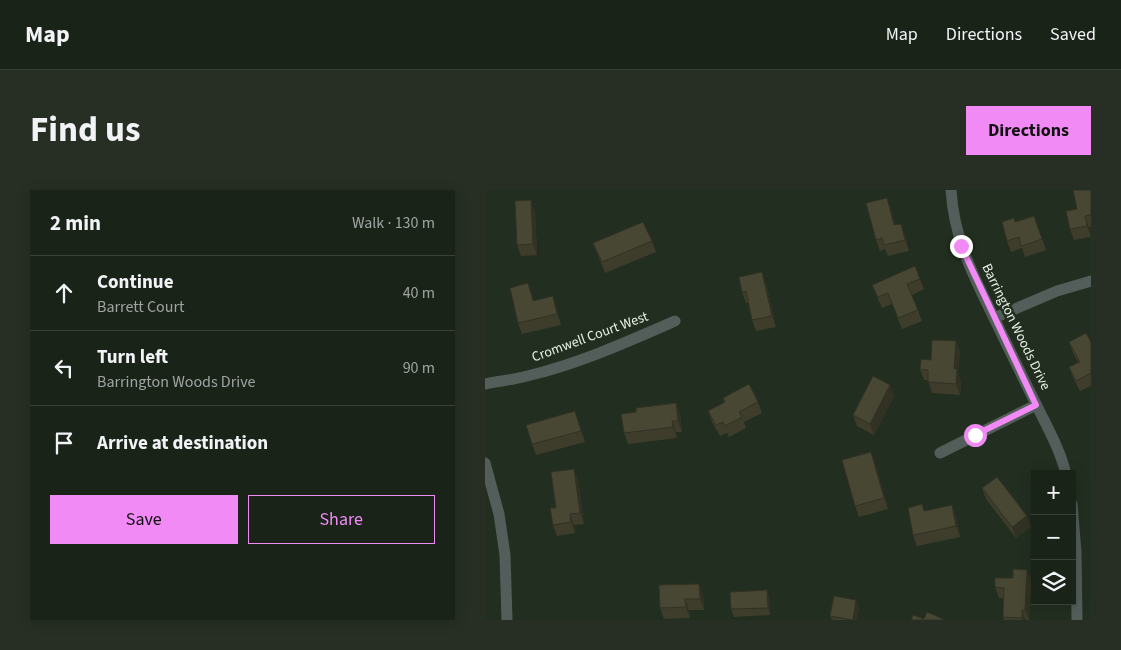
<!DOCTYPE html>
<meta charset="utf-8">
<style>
body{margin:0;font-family:"Source Sans 3",sans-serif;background:#272f25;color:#f1f3f6}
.controls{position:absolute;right:15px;bottom:15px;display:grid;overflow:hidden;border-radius:0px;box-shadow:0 2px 12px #0003}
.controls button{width:45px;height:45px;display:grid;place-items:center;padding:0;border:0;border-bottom:1px solid #384037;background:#1a2318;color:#f1f3f6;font:25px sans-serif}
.stop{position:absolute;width:15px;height:15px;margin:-11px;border:4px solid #f18af4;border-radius:50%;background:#fff}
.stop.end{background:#f18af4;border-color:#fff;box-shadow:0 1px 5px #0008}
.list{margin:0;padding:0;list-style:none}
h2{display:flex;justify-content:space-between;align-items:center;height:65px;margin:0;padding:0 20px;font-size:21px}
h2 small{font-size:16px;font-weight:400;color:#9fa4a2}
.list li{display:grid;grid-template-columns:32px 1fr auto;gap:15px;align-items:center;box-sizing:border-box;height:75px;padding:0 20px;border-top:1px solid #384037}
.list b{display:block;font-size:19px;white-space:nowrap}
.list p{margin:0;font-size:16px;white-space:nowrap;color:#9fa4a2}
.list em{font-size:16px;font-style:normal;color:#9fa4a2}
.actions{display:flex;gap:10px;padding:15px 20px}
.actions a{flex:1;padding:11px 0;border:1px solid #f18af4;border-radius:0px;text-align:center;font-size:18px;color:#f18af4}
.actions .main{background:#f18af4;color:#111}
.icon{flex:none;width:28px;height:28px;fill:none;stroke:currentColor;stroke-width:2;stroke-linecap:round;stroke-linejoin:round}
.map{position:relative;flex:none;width:606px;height:430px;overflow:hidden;border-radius:0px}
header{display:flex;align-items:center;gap:30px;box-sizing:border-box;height:70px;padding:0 25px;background:#1a2318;border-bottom:1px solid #384037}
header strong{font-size:24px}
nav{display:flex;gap:28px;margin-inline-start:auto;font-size:18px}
.intro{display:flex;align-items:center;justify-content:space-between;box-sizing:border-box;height:120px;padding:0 30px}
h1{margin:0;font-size:35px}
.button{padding:12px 22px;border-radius:0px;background:#f18af4;color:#111;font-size:18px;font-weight:700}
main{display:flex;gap:30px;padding:0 30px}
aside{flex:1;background:#1a2318;border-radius:0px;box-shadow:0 2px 12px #0003}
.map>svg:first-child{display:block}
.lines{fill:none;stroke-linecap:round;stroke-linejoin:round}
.street{stroke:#535d5a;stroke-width:11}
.wall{fill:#3e3d2c}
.shaded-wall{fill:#323224}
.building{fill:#484733;stroke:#323224}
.route{stroke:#f18af4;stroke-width:6}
.labels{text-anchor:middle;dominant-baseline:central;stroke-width:5;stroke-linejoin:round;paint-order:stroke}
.street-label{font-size:14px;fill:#e7efe5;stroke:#222f20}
</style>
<header>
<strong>Map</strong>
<nav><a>Map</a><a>Directions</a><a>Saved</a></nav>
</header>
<div class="intro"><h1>Find us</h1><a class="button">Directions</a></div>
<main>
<aside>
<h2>2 min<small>Walk · 130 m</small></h2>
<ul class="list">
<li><svg class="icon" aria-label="ahead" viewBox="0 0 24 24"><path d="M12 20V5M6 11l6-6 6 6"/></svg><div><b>Continue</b><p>Barrett Court</p></div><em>40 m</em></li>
<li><svg class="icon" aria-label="left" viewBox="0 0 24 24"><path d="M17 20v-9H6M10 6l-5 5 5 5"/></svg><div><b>Turn left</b><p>Barrington Woods Drive</p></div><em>90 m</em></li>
<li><svg class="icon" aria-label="arrive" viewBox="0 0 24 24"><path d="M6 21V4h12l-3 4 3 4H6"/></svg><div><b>Arrive at destination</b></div></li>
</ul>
<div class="actions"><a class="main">Save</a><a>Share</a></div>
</aside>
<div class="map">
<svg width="606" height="430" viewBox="0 0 606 430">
<rect width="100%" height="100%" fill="#222f20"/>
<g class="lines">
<path class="street" d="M 466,0 C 469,49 488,85 509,128 C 523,157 537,186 551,214 C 562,237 575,259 581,284
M 509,128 L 572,101 L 606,91
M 0,194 C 14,191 28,190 42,186 C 93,174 142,152 190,131
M 455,263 L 551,215
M 0,273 L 14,324 L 20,365 L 22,430
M 587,314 L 591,362 L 592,430"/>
</g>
<path class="wall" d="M 606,0 L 606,37 L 604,37 L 606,47 L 589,50 L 585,39 L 592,19 Z
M 402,8 L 410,35 L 420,45 L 424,61 L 403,66 L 400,59 L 395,61 L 391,50 Z
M 50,21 L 52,65 L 36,66 L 32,55 Z
M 530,32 L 553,37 L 561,60 L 540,67 L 537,58 L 526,62 L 522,51 Z
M 167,51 L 171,62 L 120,83 L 108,53 Z
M 435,89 L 439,99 L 427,105 L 437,131 L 417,139 L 407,114 L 397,118 L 387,95 Z
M 43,93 L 49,111 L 71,117 L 76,135 L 37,144 L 33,133 Z
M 281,93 L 291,137 L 271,141 L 267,130 L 264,113 L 261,113 L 257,102 Z
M 471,151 L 475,162 L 473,183 L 476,190 L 475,205 L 447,203 L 443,190 L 439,190 L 435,179 L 446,170 Z
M 584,152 L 606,152 L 606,196 L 595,201 L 588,188 L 584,177 L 593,172 L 588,163 Z
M 409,206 L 389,245 L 372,236 L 368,225 Z
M 238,208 L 273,212 L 277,223 L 259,232 L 261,238 L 244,247 L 242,243 L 235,246 L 227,232 L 223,221 L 239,213 Z
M 195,224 L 197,242 L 191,242 L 192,248 L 143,254 L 139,243 Z
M 94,232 L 100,252 L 51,265 L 47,254 Z
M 390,273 L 403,319 L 374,327 L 370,316 Z
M 89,279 L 93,290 L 99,334 L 89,335 L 90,343 L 72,346 L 68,335 L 71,318 Z
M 497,298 L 542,326 L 546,337 L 531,348 L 501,309 Z
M 440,321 L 471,326 L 475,347 L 432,356 L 428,345 Z
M 528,388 L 546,391 L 544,430 L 519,430 L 518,427 L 518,408 L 514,408 L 510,397 Z
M 174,395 L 218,405 L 219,420 L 204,420 L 205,428 L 179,429 L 175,418 Z
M 282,400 L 284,407 L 285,425 L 249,427 L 246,419 Z
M 374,417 L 372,430 L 347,430 L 345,426 Z"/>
<path class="shaded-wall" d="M 402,8 L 406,18 L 413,46 L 409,35 Z
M 46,10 L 50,21 L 52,65 L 48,54 Z
M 600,26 L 604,37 L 606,47 L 602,36 Z
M 416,34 L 420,45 L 424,61 L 420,50 Z
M 277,82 L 281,93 L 291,137 L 287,126 Z
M 43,93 L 47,104 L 52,122 L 48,111 Z
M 68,106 L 71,117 L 76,135 L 72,124 Z
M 471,151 L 475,162 L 473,183 L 476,190 L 475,205 L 471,194 L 469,179 Z
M 405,195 L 409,206 L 389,245 L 385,234 Z
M 191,213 L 195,224 L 197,242 L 193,231 Z
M 90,221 L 94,232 L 100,252 L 96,241 Z
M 187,231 L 191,242 L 192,248 L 188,237 Z
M 386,262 L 390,273 L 403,319 L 399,308 Z
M 89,279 L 93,290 L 99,334 L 95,323 Z
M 467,315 L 471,326 L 475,347 L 471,336 Z
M 85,324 L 89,335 L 90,343 L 86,332 Z
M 542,326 L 546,337 L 531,348 L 527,337 Z
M 542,380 L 546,391 L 544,430 L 540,420 Z
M 214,394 L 218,405 L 219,420 L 215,409 Z
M 282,400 L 284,407 L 285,425 L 283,418 Z
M 200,409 L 204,420 L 205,428 L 201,417 Z
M 371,410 L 374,417 L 372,430 L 368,430 Z
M 537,420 L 541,430 L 538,430 L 537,428 Z"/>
<path class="building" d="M 588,0 L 606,0 L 606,25 L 600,26 L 602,36 L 585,39 L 581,21 L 592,19 Z
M 402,8 L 409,35 L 416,34 L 420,50 L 399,55 L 397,48 L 391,50 L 381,13 Z
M 46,10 L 48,54 L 32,55 L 30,11 Z
M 549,26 L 557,49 L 536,56 L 534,47 L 522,51 L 517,32 L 529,28 L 530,32 Z
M 158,32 L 167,51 L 117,72 L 108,53 Z
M 430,76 L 435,89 L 422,94 L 433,120 L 413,128 L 403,103 L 393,107 L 387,95 Z
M 277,82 L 287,126 L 267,130 L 261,101 L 257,102 L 254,87 Z
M 43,93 L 48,111 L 68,106 L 72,124 L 33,133 L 25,98 Z
M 601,143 L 606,152 L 606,183 L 591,191 L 584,177 L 595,172 L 584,152 Z
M 447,150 L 471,151 L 469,179 L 472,179 L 471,194 L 443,192 L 443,180 L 435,179 L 436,169 L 446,170 Z
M 388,186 L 405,195 L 385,234 L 368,225 Z
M 264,194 L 273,212 L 254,222 L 257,227 L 240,236 L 238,232 L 231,235 L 223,221 L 240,212 L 238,208 Z
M 191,213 L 193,231 L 187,231 L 188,237 L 139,243 L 136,224 L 151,222 L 151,218 Z
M 90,221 L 96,241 L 47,254 L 41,235 Z
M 386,262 L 399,308 L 370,316 L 357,270 Z
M 89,279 L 95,323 L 85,324 L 86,332 L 68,335 L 65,318 L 71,318 L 66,282 Z
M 512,287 L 542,326 L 527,337 L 497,298 Z
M 437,314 L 439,321 L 467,315 L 471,336 L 428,345 L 423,318 Z
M 528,379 L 542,380 L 540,420 L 537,420 L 537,428 L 518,427 L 519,398 L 510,397 L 510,388 L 528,388 Z
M 214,394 L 215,409 L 200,409 L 201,417 L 175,418 L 174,395 Z
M 282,400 L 283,418 L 246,419 L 245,402 Z
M 349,406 L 371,410 L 368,430 L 345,426 Z
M 442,422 L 458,429 L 457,430 L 426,430 L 428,425 L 439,429 Z"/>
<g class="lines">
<path class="route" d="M 476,56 L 551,215 L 490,245"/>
</g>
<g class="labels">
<g class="street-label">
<text transform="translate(531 137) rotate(64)">Barrington Woods Drive</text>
<text transform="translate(105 147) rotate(-20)">Cromwell Court West</text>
</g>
</g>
</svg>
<div class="controls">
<button>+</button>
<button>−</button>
<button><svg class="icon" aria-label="layers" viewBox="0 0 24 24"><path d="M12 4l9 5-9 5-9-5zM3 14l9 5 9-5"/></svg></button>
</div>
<div class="stop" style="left:490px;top:245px"></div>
<div class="stop end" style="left:476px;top:56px"></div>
</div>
</main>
